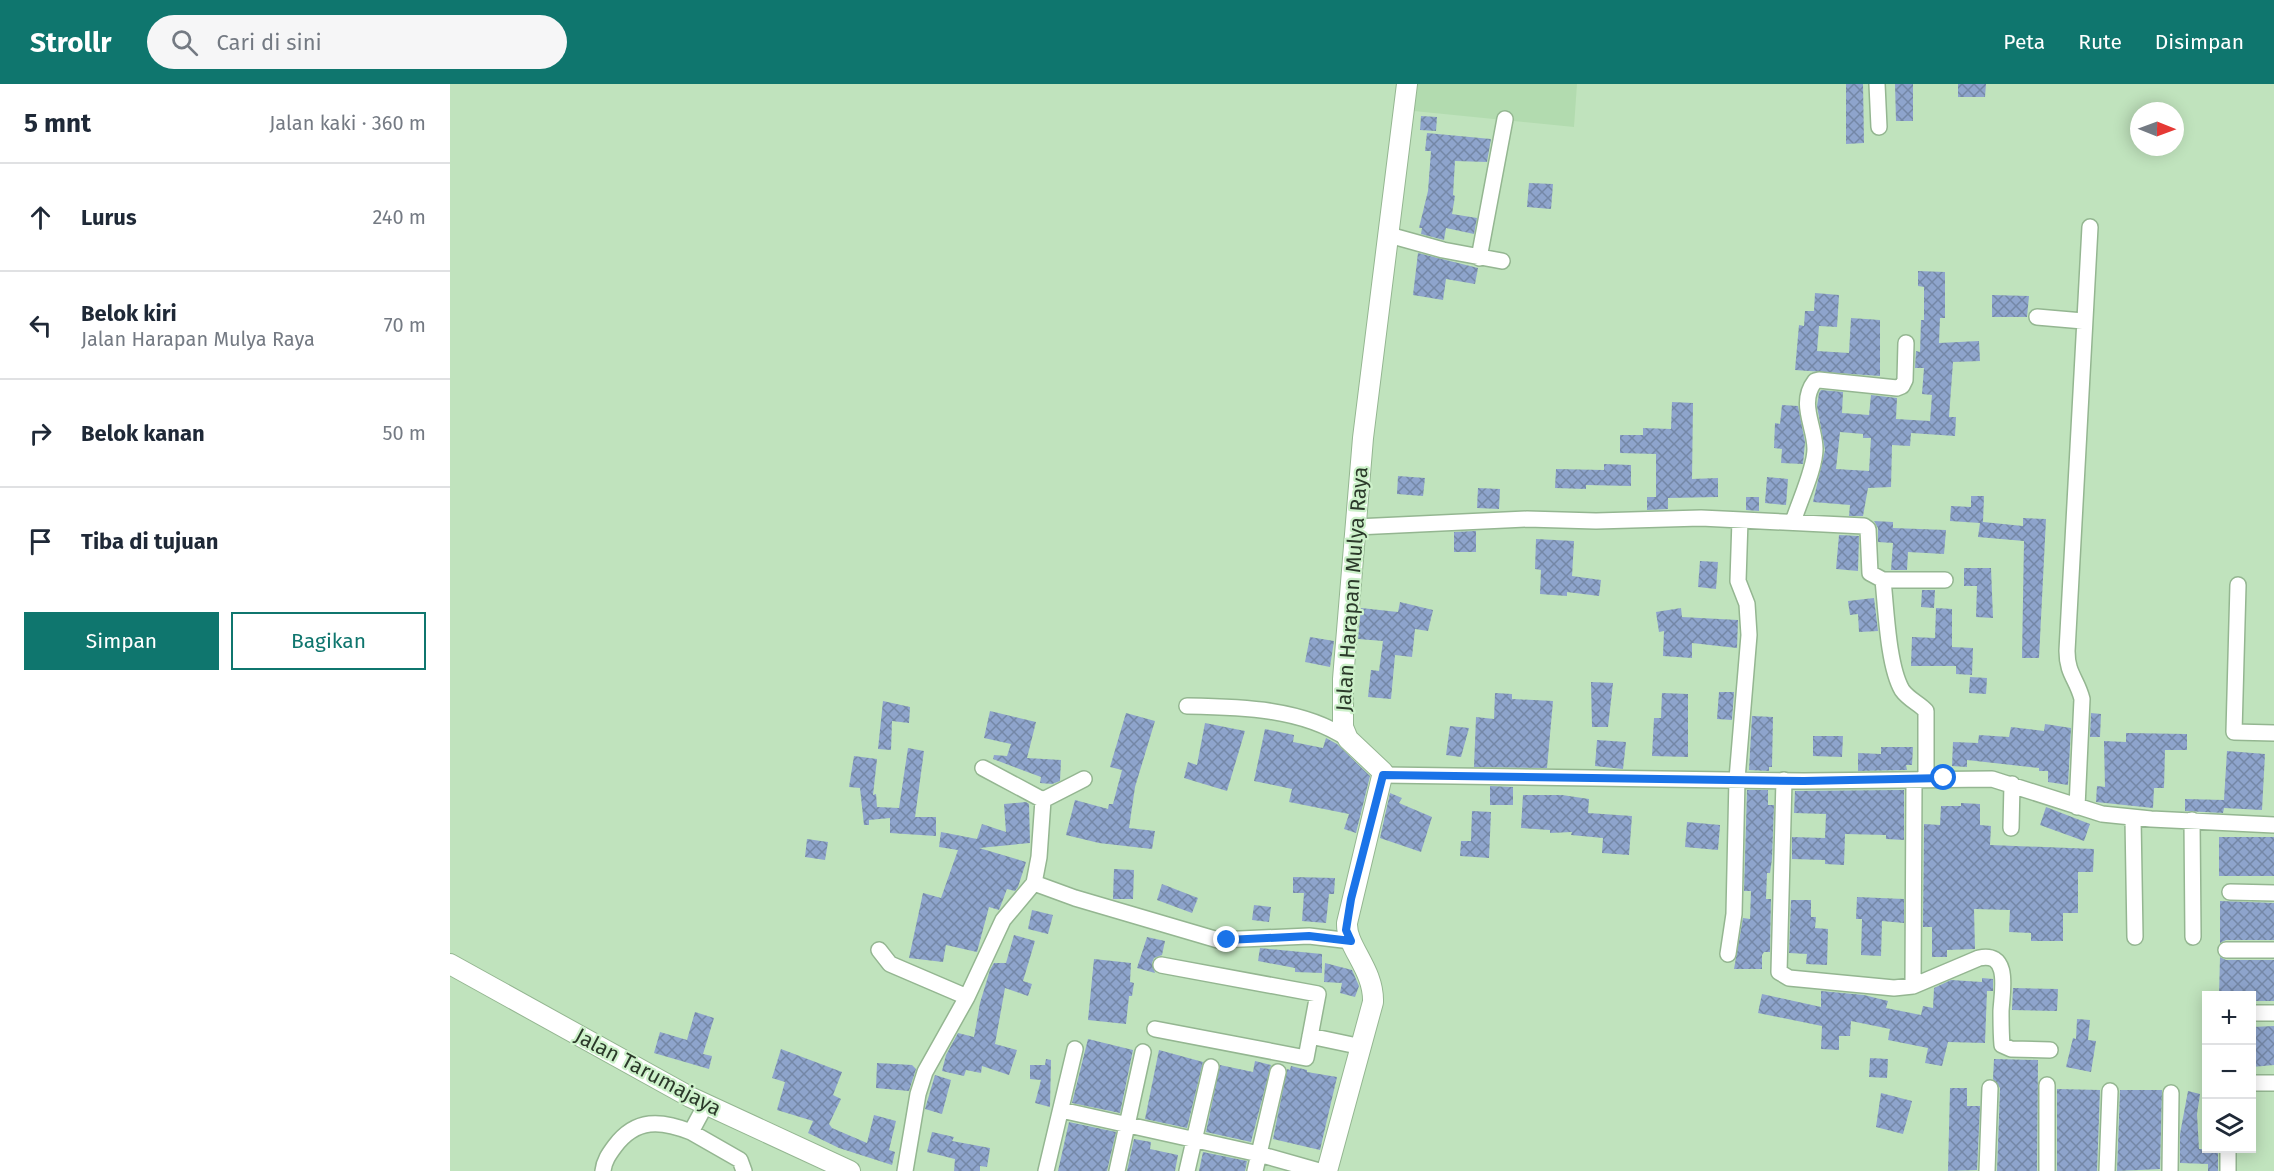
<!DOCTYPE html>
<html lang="id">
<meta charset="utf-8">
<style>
body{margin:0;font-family:"Fira Sans",sans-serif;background:#f6f6f7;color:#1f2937}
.controls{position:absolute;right:18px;bottom:18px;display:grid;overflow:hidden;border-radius:0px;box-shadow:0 3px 15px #0003}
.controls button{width:54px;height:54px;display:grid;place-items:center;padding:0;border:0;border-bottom:2px solid #e0e1e3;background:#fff;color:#1f2937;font:30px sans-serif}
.compass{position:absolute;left:1680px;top:18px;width:54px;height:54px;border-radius:50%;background:#fff;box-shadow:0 3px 15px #0003;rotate:91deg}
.stop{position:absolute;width:18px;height:18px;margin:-14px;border:4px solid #1a73e8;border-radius:50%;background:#fff}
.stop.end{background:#1a73e8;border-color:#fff;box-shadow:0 2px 6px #0008}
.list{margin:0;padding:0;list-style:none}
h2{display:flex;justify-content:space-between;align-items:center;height:78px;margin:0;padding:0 24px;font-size:26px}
h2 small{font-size:20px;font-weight:400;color:#747a83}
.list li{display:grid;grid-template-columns:39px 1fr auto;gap:18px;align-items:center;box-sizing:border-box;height:108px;padding:0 24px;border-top:2px solid #e0e1e3}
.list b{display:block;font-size:22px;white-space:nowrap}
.list p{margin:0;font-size:20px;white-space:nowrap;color:#747a83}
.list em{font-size:20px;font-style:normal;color:#747a83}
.actions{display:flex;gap:12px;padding:18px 24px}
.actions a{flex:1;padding:14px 0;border:2px solid #0f766e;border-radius:0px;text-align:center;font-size:21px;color:#0f766e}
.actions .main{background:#0f766e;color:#fff}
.icon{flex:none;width:33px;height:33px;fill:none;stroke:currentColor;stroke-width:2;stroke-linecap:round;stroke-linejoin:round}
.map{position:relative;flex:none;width:1824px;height:1087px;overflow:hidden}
header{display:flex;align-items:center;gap:36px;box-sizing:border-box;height:84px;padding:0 30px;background:#0f766e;color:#fff}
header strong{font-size:28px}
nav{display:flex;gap:33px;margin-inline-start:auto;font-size:21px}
.search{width:420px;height:54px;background:#f6f6f7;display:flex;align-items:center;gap:15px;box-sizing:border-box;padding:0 21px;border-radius:33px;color:#747a83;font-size:22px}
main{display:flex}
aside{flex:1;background:#fff}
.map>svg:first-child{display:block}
.built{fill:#b2dbaf}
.building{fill:url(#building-cross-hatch);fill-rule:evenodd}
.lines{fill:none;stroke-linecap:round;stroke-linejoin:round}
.minor-casing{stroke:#94b691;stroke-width:18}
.tertiary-casing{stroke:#94b691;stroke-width:22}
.minor{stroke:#fff;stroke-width:15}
.tertiary{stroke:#fff;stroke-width:20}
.route{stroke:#1a73e8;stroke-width:8}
.labels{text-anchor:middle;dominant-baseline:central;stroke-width:4.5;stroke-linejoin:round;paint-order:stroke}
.street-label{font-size:21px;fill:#2b392a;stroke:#cdf1ca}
</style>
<header>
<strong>Strollr</strong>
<div class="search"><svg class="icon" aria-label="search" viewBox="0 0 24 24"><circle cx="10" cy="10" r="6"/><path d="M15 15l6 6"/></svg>Cari di sini</div>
<nav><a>Peta</a><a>Rute</a><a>Disimpan</a></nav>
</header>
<main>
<aside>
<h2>5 mnt<small>Jalan kaki · 360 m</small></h2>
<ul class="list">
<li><svg class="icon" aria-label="ahead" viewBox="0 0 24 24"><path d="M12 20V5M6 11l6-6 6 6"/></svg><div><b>Lurus</b></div><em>240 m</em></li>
<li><svg class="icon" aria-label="left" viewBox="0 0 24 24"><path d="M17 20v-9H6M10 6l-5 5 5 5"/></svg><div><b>Belok kiri</b><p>Jalan Harapan Mulya Raya</p></div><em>70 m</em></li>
<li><svg class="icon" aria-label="right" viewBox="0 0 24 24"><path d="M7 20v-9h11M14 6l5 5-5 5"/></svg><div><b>Belok kanan</b></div><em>50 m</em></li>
<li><svg class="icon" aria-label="arrive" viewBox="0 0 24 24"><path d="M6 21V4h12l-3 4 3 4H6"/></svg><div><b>Tiba di tujuan</b></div></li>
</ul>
<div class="actions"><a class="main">Simpan</a><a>Bagikan</a></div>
</aside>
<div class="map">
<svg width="1824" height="1087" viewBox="0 0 1824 1087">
<defs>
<pattern id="building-cross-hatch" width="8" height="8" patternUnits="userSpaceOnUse" patternTransform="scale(1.5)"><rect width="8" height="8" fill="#8ea4cc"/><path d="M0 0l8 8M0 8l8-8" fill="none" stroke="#7487a6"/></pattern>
</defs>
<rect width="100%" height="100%" fill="#c0e3bd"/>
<path class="built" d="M 967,0 L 1127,0 L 1124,43 L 964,27 Z"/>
<path class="building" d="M 1396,0 L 1413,0 L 1414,59 L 1396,60 Z
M 1445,0 L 1463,0 L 1463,37 L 1446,37 Z
M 1508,0 L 1536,0 L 1535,13 L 1508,13 Z
M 971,32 L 987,33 L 986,47 L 970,46 Z
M 977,49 L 1041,55 L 1037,78 L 1005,77 L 1003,111 L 1005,112 L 1002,130 L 1027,134 L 1024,150 L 996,144 L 994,156 L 971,150 L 972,144 L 969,144 L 978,107 L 981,67 L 975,67 Z
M 1079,99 L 1103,100 L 1101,125 L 1077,123 Z
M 968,169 L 1028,184 L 1025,200 L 996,195 L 993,216 L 963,211 Z
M 1468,187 L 1495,188 L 1495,234 L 1490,234 L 1489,259 L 1529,257 L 1530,277 L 1503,278 L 1499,333 L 1506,333 L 1505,352 L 1461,349 L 1460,362 L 1442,361 L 1441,403 L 1418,404 L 1413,432 L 1399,432 L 1400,421 L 1363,418 L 1375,366 L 1367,322 L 1369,309 L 1371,306 L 1393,308 L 1392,329 L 1419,331 L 1421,311 L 1447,314 L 1446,335 L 1480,337 L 1482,311 L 1472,310 L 1474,284 L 1465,284 L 1466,267 L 1470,268 L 1471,236 L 1474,236 L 1474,203 L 1468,202 ZM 1390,348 L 1413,350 L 1413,354 L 1421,354 L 1419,387 L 1386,385 Z
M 1365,209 L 1389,211 L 1387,243 L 1369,242 L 1367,267 L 1399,269 L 1401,234 L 1430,236 L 1430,292 L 1345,286 L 1349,241 L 1354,242 L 1355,227 L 1364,227 Z
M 1542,211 L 1579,212 L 1577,233 L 1542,233 Z
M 1222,318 L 1243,319 L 1242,395 L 1268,394 L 1268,413 L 1218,414 L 1218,425 L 1197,426 L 1197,413 L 1206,413 L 1206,370 L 1170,369 L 1170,351 L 1193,351 L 1193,344 L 1221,345 Z
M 1332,321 L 1348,322 L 1355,358 L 1353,380 L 1331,379 L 1332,365 L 1324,364 L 1325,339 L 1330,340 Z
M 1154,380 L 1181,381 L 1181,402 L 1136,401 L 1136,405 L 1105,404 L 1106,385 L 1154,386 Z
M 948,392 L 975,394 L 973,412 L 947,410 Z
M 1317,393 L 1338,395 L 1336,421 L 1315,419 Z
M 1028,404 L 1050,405 L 1049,425 L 1027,424 Z
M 1521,412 L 1534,412 L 1533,438 L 1573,442 L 1573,434 L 1596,435 L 1589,574 L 1572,574 L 1574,457 L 1528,453 L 1530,439 L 1500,437 L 1501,422 L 1521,423 Z
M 1296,413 L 1309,413 L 1309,427 L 1296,426 Z
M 1424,437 L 1443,438 L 1443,444 L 1496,446 L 1494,470 L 1458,468 L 1457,486 L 1441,486 L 1443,459 L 1428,458 L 1428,444 Z
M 1026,447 L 1026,468 L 1004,468 L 1004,448 Z
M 1389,451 L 1409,452 L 1408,487 L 1386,485 Z
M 1086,455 L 1124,457 L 1122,492 L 1151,496 L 1149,512 L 1117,508 L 1117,512 L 1090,510 L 1091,486 L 1085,485 Z
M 1250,477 L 1268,478 L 1266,505 L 1248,503 Z
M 1514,484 L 1541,484 L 1543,534 L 1526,533 L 1527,502 L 1514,502 Z
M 1472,506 L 1485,506 L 1484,524 L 1471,523 Z
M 1424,514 L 1428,547 L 1409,548 L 1408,530 L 1400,531 L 1398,517 Z
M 950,518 L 983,526 L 978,547 L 965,545 L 962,573 L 945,571 L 941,615 L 918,613 L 921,586 L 929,587 L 933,557 L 908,555 L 911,524 L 948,528 Z
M 1231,524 L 1232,533 L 1288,536 L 1287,564 L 1242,559 L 1242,574 L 1213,572 L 1214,547 L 1209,548 L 1206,528 Z
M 1486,524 L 1502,525 L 1502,563 L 1523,564 L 1522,591 L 1506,590 L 1506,582 L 1461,582 L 1462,553 L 1485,554 Z
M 860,553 L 884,557 L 880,583 L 855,578 Z
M 1520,593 L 1537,594 L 1536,610 L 1519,609 Z
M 1141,598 L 1163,599 L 1158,643 L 1142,643 Z
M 1269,608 L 1284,608 L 1282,636 L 1267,635 Z
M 1045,609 L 1062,610 L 1062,615 L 1103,617 L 1097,684 L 1024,683 L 1026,633 L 1044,635 Z
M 1212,609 L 1238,610 L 1238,673 L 1202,672 L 1204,634 L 1211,634 Z
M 433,617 L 460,623 L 459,639 L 442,637 L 441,666 L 428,665 Z
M 540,627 L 586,638 L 577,674 L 611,676 L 610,697 L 602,700 L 590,699 L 591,693 L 543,675 L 544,671 L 557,672 L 561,660 L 534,654 Z
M 676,629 L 705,637 L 685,703 L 679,744 L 705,747 L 702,765 L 649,759 L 616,751 L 625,716 L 658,725 L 659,720 L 663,720 L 672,686 L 660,683 Z
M 1641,629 L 1651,630 L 1650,653 L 1640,653 Z
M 1302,632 L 1323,633 L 1322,683 L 1319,683 L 1319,687 L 1299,686 Z
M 755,639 L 795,647 L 777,707 L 734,694 L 738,678 L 747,681 Z
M 1595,640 L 1621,644 L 1618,701 L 1598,698 L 1598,687 L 1589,687 L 1589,684 L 1517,676 L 1517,683 L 1502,682 L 1503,658 L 1528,659 L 1529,651 L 1559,653 L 1561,643 L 1594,647 Z
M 1000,642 L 1019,644 L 1011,673 L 996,671 Z
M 815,645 L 844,651 L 843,658 L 873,664 L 876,654 L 887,660 L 920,692 L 906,749 L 894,745 L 899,730 L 839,718 L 842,705 L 804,697 Z
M 1676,649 L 1737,650 L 1737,666 L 1715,666 L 1714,704 L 1704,704 L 1703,724 L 1646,718 L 1647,702 L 1655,703 L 1654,657 L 1676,658 Z
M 1363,652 L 1393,652 L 1392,673 L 1363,672 Z
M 1147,656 L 1176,658 L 1173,685 L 1145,682 Z
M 1431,663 L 1463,663 L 1462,681 L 1456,681 L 1457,686 L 1408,687 L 1408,669 L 1431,670 Z
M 458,664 L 474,667 L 465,733 L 486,733 L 486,752 L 440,749 L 440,734 L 419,736 L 419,741 L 414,741 L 410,704 L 399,703 L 404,672 L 427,675 L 423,711 L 426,710 L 427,723 L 449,724 Z
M 1777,667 L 1815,670 L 1812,726 L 1774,724 L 1773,729 L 1735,727 L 1735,715 L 1774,716 Z
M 1040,702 L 1063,703 L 1063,721 L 1040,721 Z
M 1297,706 L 1318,706 L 1318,721 L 1324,721 L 1322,775 L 1320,789 L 1317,789 L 1316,815 L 1321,815 L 1320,868 L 1314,868 L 1312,871 L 1312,885 L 1284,885 L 1293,834 L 1300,835 L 1301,807 L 1294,807 Z
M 1454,706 L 1454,756 L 1436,755 L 1436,751 L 1395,750 L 1394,781 L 1375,780 L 1375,776 L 1342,775 L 1342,753 L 1375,754 L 1376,730 L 1344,729 L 1345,707 Z
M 940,709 L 952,714 L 949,719 L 982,733 L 971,768 L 930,754 Z
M 1073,711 L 1112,711 L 1139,715 L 1138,729 L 1182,732 L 1179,771 L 1152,769 L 1153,754 L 1121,751 L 1122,748 L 1100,749 L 1100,746 L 1071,744 Z
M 576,718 L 579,720 L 580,759 L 529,764 L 576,778 L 568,803 L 565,807 L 557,805 L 549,826 L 539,823 L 527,868 L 496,861 L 493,878 L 459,874 L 473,809 L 491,814 L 508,766 L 489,763 L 491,748 L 527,755 L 532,740 L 556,748 L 554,720 Z
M 1511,719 L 1530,720 L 1530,741 L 1541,742 L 1540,761 L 1644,765 L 1643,788 L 1628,788 L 1628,829 L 1613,829 L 1613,857 L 1581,857 L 1581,849 L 1559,848 L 1560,826 L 1524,825 L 1525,865 L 1497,866 L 1497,873 L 1482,873 L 1482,843 L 1473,843 L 1474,740 L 1490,741 L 1491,722 L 1511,722 Z
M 1596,723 L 1640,740 L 1634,757 L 1590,741 Z
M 1022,727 L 1041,728 L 1039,774 L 1010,772 L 1011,757 L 1021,757 Z
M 1237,738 L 1270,741 L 1268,766 L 1235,763 Z
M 1769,753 L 1824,753 L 1824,792 L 1769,792 Z
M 357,755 L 378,758 L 375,776 L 355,773 Z
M 664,785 L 684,786 L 683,815 L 663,815 Z
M 843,793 L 885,794 L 884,810 L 879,810 L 876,839 L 852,837 L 854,809 L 843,809 Z
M 712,800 L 748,814 L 742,829 L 707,816 Z
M 1407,813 L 1454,815 L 1454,839 L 1432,837 L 1431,872 L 1411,871 L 1412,835 L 1406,835 Z
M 1341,816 L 1361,816 L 1361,833 L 1366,833 L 1365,844 L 1378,845 L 1377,881 L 1356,880 L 1357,870 L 1339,869 Z
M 1770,817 L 1824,819 L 1824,856 L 1776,856 L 1770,859 Z
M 804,821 L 821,823 L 819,838 L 802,836 Z
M 582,826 L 603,831 L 598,850 L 578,845 Z
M 564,851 L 585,857 L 573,897 L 582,900 L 578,912 L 555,904 L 545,960 L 567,966 L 559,991 L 532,982 L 531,989 L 516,986 L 514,992 L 492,987 L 496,971 L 508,949 L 524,953 L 530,919 L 540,886 L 544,879 L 556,879 Z
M 697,853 L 715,857 L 712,871 L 704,874 L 702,879 L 705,889 L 687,884 Z
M 810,864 L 872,870 L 872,889 L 845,888 L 845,884 L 808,877 Z
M 1770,873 L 1776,876 L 1824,876 L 1824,917 L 1802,917 L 1802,912 L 1769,912 Z
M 644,875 L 681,879 L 680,898 L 684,899 L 682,912 L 679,912 L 676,940 L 638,936 Z
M 875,879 L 902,886 L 909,902 L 905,913 L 890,909 L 892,899 L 874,898 Z
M 1532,894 L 1543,895 L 1543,907 L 1537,907 L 1535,959 L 1498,958 L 1492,982 L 1475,979 L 1478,964 L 1438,956 L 1440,945 L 1401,937 L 1400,952 L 1389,952 L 1389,966 L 1371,965 L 1372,942 L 1308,929 L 1312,910 L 1371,923 L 1371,907 L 1414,911 L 1438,917 L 1436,924 L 1471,931 L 1473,922 L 1483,924 L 1484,904 L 1501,896 L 1532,898 Z
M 1563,904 L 1608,905 L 1607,927 L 1562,926 Z
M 245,928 L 264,934 L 253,970 L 262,972 L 259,985 L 204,969 L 210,948 L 237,956 Z
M 1627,935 L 1640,936 L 1638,956 L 1646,957 L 1641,988 L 1616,983 L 1623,954 L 1626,955 Z
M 1824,942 L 1824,981 L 1802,983 L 1802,943 Z
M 638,955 L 683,966 L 670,1029 L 622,1019 Z
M 331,965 L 392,988 L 383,1011 L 391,1015 L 379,1040 L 382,1044 L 417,1059 L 424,1031 L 446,1037 L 439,1066 L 445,1068 L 442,1081 L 389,1064 L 358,1049 L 363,1037 L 327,1026 L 335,998 L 322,994 Z
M 709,966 L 753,978 L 737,1044 L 695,1035 Z
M 1420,974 L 1438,975 L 1437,994 L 1419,993 Z
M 596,975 L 601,976 L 600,1023 L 585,1019 L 591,996 L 580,995 L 580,981 L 595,981 Z
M 1544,975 L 1588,976 L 1587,1087 L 1547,1087 L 1550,1004 L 1543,995 Z
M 805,977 L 821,981 L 801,1058 L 756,1048 L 770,981 L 803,988 Z
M 427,979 L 462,981 L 466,985 L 459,1007 L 426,1004 Z
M 841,982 L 857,986 L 857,988 L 887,993 L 870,1066 L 823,1055 L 837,985 L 840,986 Z
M 485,991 L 501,996 L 492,1030 L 475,1025 Z
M 1500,1004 L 1517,1004 L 1517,1022 L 1530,1022 L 1527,1086 L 1498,1087 Z
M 1607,1005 L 1650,1006 L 1647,1087 L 1607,1087 Z
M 1670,1006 L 1712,1006 L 1710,1085 L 1667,1087 Z
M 1738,1007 L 1750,1010 L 1747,1030 L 1749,1065 L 1768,1065 L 1768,1087 L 1758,1087 L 1758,1080 L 1730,1079 L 1730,1050 Z
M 1431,1009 L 1462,1017 L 1453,1050 L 1426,1043 Z
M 619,1038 L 666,1048 L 657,1087 L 608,1087 Z
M 482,1048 L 504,1053 L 502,1057 L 540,1064 L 537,1083 L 530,1082 L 530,1087 L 504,1087 L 505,1075 L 477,1068 Z
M 684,1055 L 701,1058 L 700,1065 L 728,1071 L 725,1087 L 677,1087 Z
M 753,1068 L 797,1077 L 795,1087 L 749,1087 Z"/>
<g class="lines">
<defs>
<path id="minor" d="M 1427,0 L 1429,43
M 939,151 L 993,166 L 1052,177
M 1029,174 L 1055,35
M 1587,233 L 1633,237
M 1343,438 C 1349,418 1365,385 1365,365 C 1365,342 1348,319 1365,297 L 1369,296 L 1447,304 L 1452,302 L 1455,296 L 1456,259
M 906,443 L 1077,435 L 1146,437 L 1251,434 L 1414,442 L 1418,445 L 1420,489 L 1433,496 C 1436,524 1438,582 1452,606 C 1459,616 1469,619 1476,627 L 1476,695
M 1433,496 L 1495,496
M 1788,501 L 1784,648 L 1824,649
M 737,622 C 791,623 852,624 898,655
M 533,684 L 593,716
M 933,691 L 1354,697 L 1542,695 L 1652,730 L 1701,735 L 1824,741
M 634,695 L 593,716 L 589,773 L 584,799 L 625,814 L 768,856 L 859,852 L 901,857
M 1334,696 L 1329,888 L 1339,894 L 1444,904 L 1463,902 L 1464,696
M 1627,723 L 1632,615 C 1627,595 1617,590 1617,567 L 1640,143
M 1683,734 L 1685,853
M 1742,736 L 1743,853
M 1561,744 L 1562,700
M 1780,808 L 1824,809
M 429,866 L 440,880 L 517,913
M 1776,866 L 1824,866
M 1278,870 L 1284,830 L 1287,695 L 1299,551 L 1297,520 L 1288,497 L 1290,436
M 1463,902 L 1529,874 C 1561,867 1552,908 1551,927 C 1551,938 1551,949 1552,961 L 1561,965 L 1600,966
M 1802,929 L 1824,929
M 705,945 L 856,974 L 868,910 L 711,881
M 860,952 L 912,963
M 1802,999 L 1824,999
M 611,1026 L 809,1070 L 869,1087
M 241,1048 L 290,1076 L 294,1087
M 1778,1064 L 1778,1087
M 153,1087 C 154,1077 159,1070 165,1062 C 186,1034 211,1036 241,1048 L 256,1020
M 455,1087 L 468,1010 L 475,988 L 517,913 L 553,836 L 584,799
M 596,1087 L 625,965
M 667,1087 L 693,968
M 737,1087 L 761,983
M 805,1087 L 828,988
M 1537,1087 L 1540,1004
M 1597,1087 L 1597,1001
M 1657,1087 L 1660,1007
M 1720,1087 L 1721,1009"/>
<path id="tertiary" d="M 0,880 L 240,1013 L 400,1087
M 877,1087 L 923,918 C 924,885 896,863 897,839 L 933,688 L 898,655 L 893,643 L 893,595 L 913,354 L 957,0"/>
</defs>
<use href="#minor" class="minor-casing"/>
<use href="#tertiary" class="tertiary-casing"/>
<use href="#minor" class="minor"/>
<use href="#tertiary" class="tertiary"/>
</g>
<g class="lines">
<path class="route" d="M 777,856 L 859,852 L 901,857 L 896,846 L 901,815 L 933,691 L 1354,697 L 1494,694"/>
</g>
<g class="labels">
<g class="street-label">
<text transform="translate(902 505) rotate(-86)">Jalan Harapan Mulya Raya</text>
<text transform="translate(198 988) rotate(28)">Jalan Tarumajaya</text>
</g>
</g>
</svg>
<div class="controls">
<button>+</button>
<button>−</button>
<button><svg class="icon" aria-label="layers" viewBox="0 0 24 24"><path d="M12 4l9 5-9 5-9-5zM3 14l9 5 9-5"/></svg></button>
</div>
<svg class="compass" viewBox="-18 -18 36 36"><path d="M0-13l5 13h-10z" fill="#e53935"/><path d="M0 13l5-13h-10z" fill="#747a83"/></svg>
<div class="stop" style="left:1494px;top:694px"></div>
<div class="stop end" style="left:777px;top:856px"></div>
</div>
</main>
